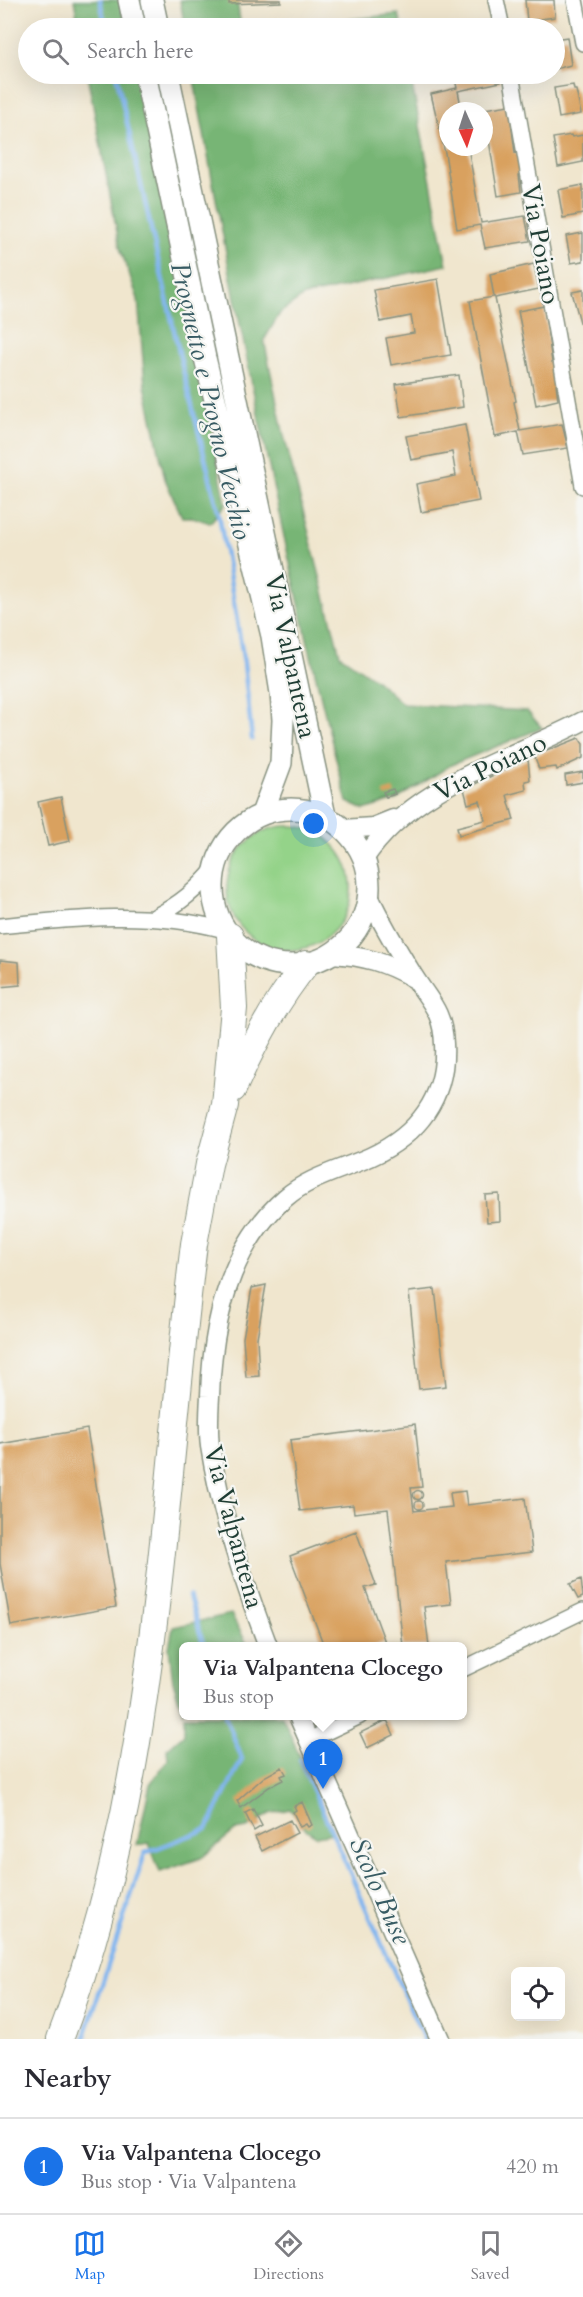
<!DOCTYPE html>
<meta charset="utf-8">
<style>
body{margin:0;font-family:Cardo,serif;background:#f2f2f3;color:#2b2b33}
.controls{position:absolute;right:18px;bottom:18px;display:grid;overflow:hidden;border-radius:9px;box-shadow:0 6px 24px #0002}
.controls button{width:54px;height:54px;display:grid;place-items:center;padding:0;border:0;border-bottom:2px solid #e1e1e2;background:#fff;color:#2b2b33;font:30px sans-serif}
.compass{position:absolute;left:439px;top:102px;width:54px;height:54px;border-radius:50%;background:#fff;box-shadow:0 6px 24px #0002;rotate:177deg}
.you{position:absolute;left:314px;top:824px;width:21px;height:21px;margin:-15px;border:4px solid #fff;border-radius:50%;background:#1a73e8;box-shadow:0 0 0 9px #1a73e833}
.badge{display:grid;place-items:center;width:39px;height:39px;border-radius:50%;background:#1a73e8;color:#fff;font-size:20px;font-weight:700}
.pin{position:absolute;translate:-50% -50px;filter:drop-shadow(0 2px 3px #0008)}
.pin::after{content:'';position:absolute;top:32px;width:21px;height:18px;background:inherit;clip-path:polygon(0 0,100% 0,50% 100%)}
.popup{position:absolute;left:179px;top:1642px;width:288px;height:78px;box-sizing:border-box;display:grid;place-content:center;border-radius:9px;background:#fff;filter:drop-shadow(0 2px 4px #0005);font-size:20px;white-space:nowrap;color:#7c7c81}
.popup b{font-size:22px;color:#2b2b33}
.popup::after{content:'';position:absolute;left:50%;top:100%;margin-left:-12px;border:12px solid transparent;border-top-color:#fff}
.list{margin:0;padding:0;list-style:none}
h2{display:flex;justify-content:space-between;align-items:center;height:78px;margin:0;padding:0 24px;font-size:26px}
h2 small{font-size:20px;font-weight:400;color:#7c7c81}
.list li{display:grid;grid-template-columns:39px 1fr auto;gap:18px;align-items:center;box-sizing:border-box;height:96px;padding:0 24px;border-top:2px solid #e1e1e2}
.list b{display:block;font-size:22px;white-space:nowrap}
.list p{margin:0;font-size:20px;white-space:nowrap;color:#7c7c81}
.list em{font-size:20px;font-style:normal;color:#7c7c81}
.icon{flex:none;width:33px;height:33px;fill:none;stroke:currentColor;stroke-width:2;stroke-linecap:round;stroke-linejoin:round}
.map{position:relative;flex:none;width:583px;height:2039px;overflow:hidden}
.search{position:absolute;background:#fff;box-shadow:0 6px 24px #0002;left:18px;right:18px;top:18px;height:66px;display:flex;align-items:center;gap:15px;box-sizing:border-box;padding:0 21px;border-radius:33px;color:#7c7c81;font-size:22px}
.sheet{height:174px;background:#fff}
nav{display:flex;justify-content:space-around;align-items:center;box-sizing:border-box;height:84px;border-top:2px solid #e1e1e2;background:#fff;font-size:16px;color:#7c7c81}
nav a{display:grid;justify-items:center;gap:3px}
nav .on{color:#1a73e8}
.map>svg:first-child{display:block}
.green{fill:#94d389;stroke:#5a885e;stroke-width:1.5}
.forest{fill:#77b575;stroke:#4b7954;stroke-width:1.5}
.lines{fill:none;stroke-linecap:round;stroke-linejoin:round}
.stream{stroke:#80b5ef;stroke-width:4.5}
.building{fill:#d9a15f}
.minor-casing{stroke:#889281;stroke-width:18}
.tertiary-casing{stroke:#889281;stroke-width:21}
.secondary-casing{stroke:#889281;stroke-width:24}
.trunk-casing{stroke:#889281;stroke-width:28}
.minor{stroke:#fff;stroke-width:15}
.tertiary{stroke:#fff;stroke-width:18}
.secondary{stroke:#fff;stroke-width:21}
.trunk{stroke:#fff;stroke-width:26}
.labels{text-anchor:middle;dominant-baseline:central;stroke-width:4.5;stroke-linejoin:round;paint-order:stroke}
.street-label{font-size:26px;fill:#1f3d34;stroke:#f6f6f2}
.water-label{font-size:27px;font-style:italic;fill:#375b63;stroke:#f6f6f2}
</style>
<div class="map">
<svg width="583" height="2039" viewBox="0 0 583 2039">
<rect width="100%" height="100%" fill="#f6f6f2"/>
<filter id="ink" filterUnits="userSpaceOnUse"><feTurbulence type="fractalNoise" baseFrequency=".0167" numOctaves="2"/><feDisplacementMap in="SourceGraphic" scale="12" xChannelSelector="R" yChannelSelector="G"/><feConvolveMatrix kernelMatrix="1 2 1 2 8 2 1 2 1" color-interpolation-filters="sRGB"/></filter>
<filter id="wash" filterUnits="userSpaceOnUse"><feTurbulence type="fractalNoise" baseFrequency=".008" numOctaves="4" result="noise"/><feDisplacementMap in="SourceGraphic" scale="24" xChannelSelector="R" yChannelSelector="G"/><feGaussianBlur stdDeviation="1.35" result="paint"/><feColorMatrix in="noise" values="0 0 0 0 0 0 0 0 0 0 0 0 0 0 0 0 0 1.4 0 .05"/><feComposite in="paint" operator="in"/></filter>
<g filter="url(#wash)">
<rect width="100%" height="100%" fill="#f0e6ce"/>
<path class="green" d="M227 888a62 62 0 1 1 124 0a62 62 0 1 1-124 0Z"/>
<path class="forest" d="M 74,0 L 120,0 L 126,28 L 79,28 Z
M 180,0 L 237,0 L 241,28 L 185,28 Z
M 399,14 L 402,28 L 268,28 Z
M 87,74 L 136,74 L 182,284 L 226,504 L 210,523 L 192,517 L 182,517 L 165,479 L 145,385 L 138,299 L 120,248 Z
M 193,74 L 410,74 L 447,265 L 304,296 L 280,313 L 264,340 L 284,436 L 340,655 L 375,679 L 403,704 L 527,711 L 542,728 L 451,765 L 396,800 L 364,810 L 347,802 C 285,562 237,318 193,74 Z
M 231,1614 L 248,1646 L 184,1646 L 183,1713 L 173,1681 L 169,1648 L 173,1627 Z
M 184,1716 L 282,1716 L 334,1833 L 316,1836 L 307,1830 L 290,1809 L 269,1814 L 247,1828 L 236,1830 L 201,1858 L 160,1872 L 149,1843 L 137,1845 L 150,1784 L 168,1760 L 167,1749 L 184,1734 Z"/>
<g class="lines">
<path class="stream" d="M 100,0 L 106,28
M 116,74 L 184,374 L 219,514 L 244,663 L 252,739
M 189,1596 L 204,1646
M 300,1760 L 424,2039
M 84,2039 L 145,1853 L 207,1829 L 242,1759 L 225,1716"/>
</g>
<g id="blocks">
<path class="building" d="M 229,0 L 281,0 L 281,2 L 229,4 Z
M 525,0 L 554,0 L 555,17 L 527,21 Z
M 567,37 L 571,65 L 555,69 L 555,39 Z
M 454,74 L 500,74 L 501,82 L 458,91 L 462,111 L 448,111 L 448,147 L 468,147 L 481,223 L 525,216 L 530,241 L 485,248 L 480,225 L 457,229 L 445,153 L 431,94 L 457,88 Z
M 573,85 L 574,90 L 576,90 L 581,114 L 559,118 L 554,88 Z
M 509,105 L 515,153 L 518,152 L 522,175 L 519,175 L 521,192 L 498,196 L 484,109 Z
M 571,135 L 572,137 L 583,135 L 583,162 L 558,167 L 553,138 Z
M 583,185 L 583,214 L 563,218 L 558,190 Z
M 583,233 L 583,261 L 571,263 L 566,236 Z
M 534,264 L 539,289 L 495,298 L 516,401 L 514,402 L 520,431 L 562,424 L 568,448 L 523,455 L 518,432 L 495,437 L 470,301 L 494,297 L 490,274 Z
M 438,279 L 451,355 L 391,365 L 386,338 L 414,333 L 411,316 L 380,322 L 374,290 Z
M 583,290 L 583,325 L 581,326 L 572,292 Z
M 544,306 L 552,362 L 554,361 L 559,384 L 556,384 L 558,400 L 536,405 L 518,311 Z
M 459,375 L 463,407 L 401,417 L 396,384 Z
M 465,425 L 479,501 L 421,512 L 416,484 L 456,476 L 452,452 L 411,460 L 406,436 Z
M 579,738 L 583,744 L 583,758 L 557,770 L 556,767 L 539,769 L 534,756 Z
M 528,759 L 530,780 L 525,781 L 526,790 L 507,795 L 514,820 L 459,835 L 457,827 L 485,820 L 480,801 L 468,804 L 464,789 Z
M 583,772 L 583,782 L 566,785 L 565,775 Z
M 393,789 L 395,794 L 386,797 L 383,792 Z
M 61,797 L 70,841 L 48,846 L 38,802 Z
M 0,960 L 19,962 L 20,985 L 0,987 Z
M 499,1194 L 500,1221 L 487,1222 L 485,1195 Z
M 266,1285 L 257,1338 L 259,1376 L 246,1377 L 243,1338 L 252,1288 Z
M 435,1289 L 446,1386 L 419,1389 L 409,1292 Z
M 415,1424 L 422,1487 L 411,1488 L 414,1511 L 452,1507 L 450,1493 L 465,1491 L 467,1505 L 525,1498 L 532,1552 L 446,1562 L 451,1604 L 424,1607 L 429,1646 L 403,1646 L 388,1509 L 354,1513 L 353,1505 L 300,1511 L 290,1440 Z
M 87,1429 L 116,1607 L 11,1626 L 0,1564 L 0,1444 Z
M413.5 1495a4.5 4.5 0 1 1 9 0a4.5 4.5 0 1 1-9 0Z
M415 1505a4 4 0 1 1 8 0a4 4 0 1 1-8 0Z
M 356,1531 L 376,1585 L 365,1588 L 385,1642 L 374,1646 L 324,1646 L 290,1556 Z
M 581,1579 L 583,1597 L 578,1599 L 570,1584 Z
M 387,1720 L 394,1735 L 367,1748 L 360,1733 Z
M 282,1767 L 286,1774 L 281,1776 L 283,1780 L 269,1787 L 241,1808 L 237,1801 L 264,1777 Z
M 302,1802 L 312,1825 L 308,1827 L 306,1824 L 300,1827 L 293,1812 L 296,1810 L 294,1806 Z
M 253,1809 L 262,1826 L 254,1831 L 245,1813 Z
M 290,1820 L 297,1833 L 262,1851 L 255,1837 Z"/>
</g>
</g>
<g filter="url(#ink)">
<use href="#blocks" fill-opacity="0" stroke="#889281" stroke-width="1.5"/>
<g class="lines">
<defs>
<path id="minor" d="M 496,0 L 502,28
M 575,0 L 583,43
M 511,74 L 583,486
M 156,916 C 180,904 197,890 214,869
M 0,926 C 76,918 151,910 225,930
M 463,1669 L 583,1611
M 309,1740 L 360,1716"/>
<path id="tertiary" d="M 343,829 L 373,827 L 393,819
M 364,859 C 414,784 507,761 583,721
M 332,954 C 363,956 386,962 413,978
M 268,1646 C 244,1582 221,1515 210,1446 C 208,1430 209,1412 210,1396 C 212,1325 229,1247 285,1198 C 309,1177 341,1170 370,1157 C 418,1135 447,1097 444,1044 C 443,1011 429,1001 413,975 C 397,949 382,924 369,896
M 298,1716 L 440,2039"/>
<path id="secondary" d="M 129,0 L 135,28
M 152,0 L 158,28
M 145,74 L 205,358 L 272,636 L 281,693 L 283,720 L 281,763 L 262,814
M 168,74 L 325,816
M213 887a78 78 0 1 1 156 0a78 78 0 1 1-156 0Z"/>
<path id="trunk" d="M 233,1089 C 253,1044 275,1002 306,964
M 60,2039 C 157,1786 161,1510 194,1244 L 209,1164 L 225,1105 L 234,1008 L 230,936"/>
</defs>
<use href="#minor" class="minor-casing"/>
<use href="#tertiary" class="tertiary-casing"/>
<use href="#secondary" class="secondary-casing"/>
<use href="#trunk" class="trunk-casing"/>
<use href="#minor" class="minor"/>
<use href="#tertiary" class="tertiary"/>
<use href="#secondary" class="secondary"/>
<use href="#trunk" class="trunk"/>
</g>
</g>
<g class="labels">
<g class="street-label">
<text transform="translate(541 244) rotate(80)">Via Poiano</text>
<text transform="translate(291 656) rotate(78)">Via Valpantena</text>
<text transform="translate(490 767) rotate(-26)">Via Poiano</text>
<text transform="translate(234 1527) rotate(75)">Via Valpantena</text>
</g>
<g class="water-label">
<text transform="translate(211 401) rotate(77)">Prognetto e Progno Vecchio</text>
<text transform="translate(380 1891) rotate(66)">Scolo Buse</text>
</g>
</g>
</svg>
<div class="controls">
<button><svg class="icon" aria-label="locate" viewBox="0 0 24 24"><circle cx="12" cy="12" r="6"/><path d="M12 2v4M12 18v4M2 12h4M18 12h4"/></svg></button>
</div>
<svg class="compass" viewBox="-18 -18 36 36"><path d="M0-13l5 13h-10z" fill="#e53935"/><path d="M0 13l5-13h-10z" fill="#7c7c81"/></svg>
<div class="you"></div>
<div class="pin badge" style="left:323px;top:1789px">1</div>
<div class="popup"><b>Via Valpantena Clocego</b>Bus stop</div>
<div class="search"><svg class="icon" aria-label="search" viewBox="0 0 24 24"><circle cx="10" cy="10" r="6"/><path d="M15 15l6 6"/></svg>Search here</div>
</div>
<section class="sheet">
<h2>Nearby<small></small></h2>
<ul class="list">
<li><span class="badge">1</span><div><b>Via Valpantena Clocego</b><p>Bus stop · Via Valpantena</p></div><em>420 m</em></li>
</ul>
</section>
<nav>
<a class="on"><svg class="icon" aria-label="map" viewBox="0 0 24 24"><path d="M3 6l6-2 6 2 6-2v14l-6 2-6-2-6 2zM9 4v14M15 6v14"/></svg>Map</a>
<a><svg class="icon" aria-label="directions" viewBox="0 0 24 24"><path d="M12 3l9 9-9 9-9-9zM9 14v-3h6M13 9l2 2-2 2"/></svg>Directions</a>
<a><svg class="icon" aria-label="saved" viewBox="0 0 24 24"><path d="M7 4h10v16l-5-4-5 4z"/></svg>Saved</a>
</nav>
